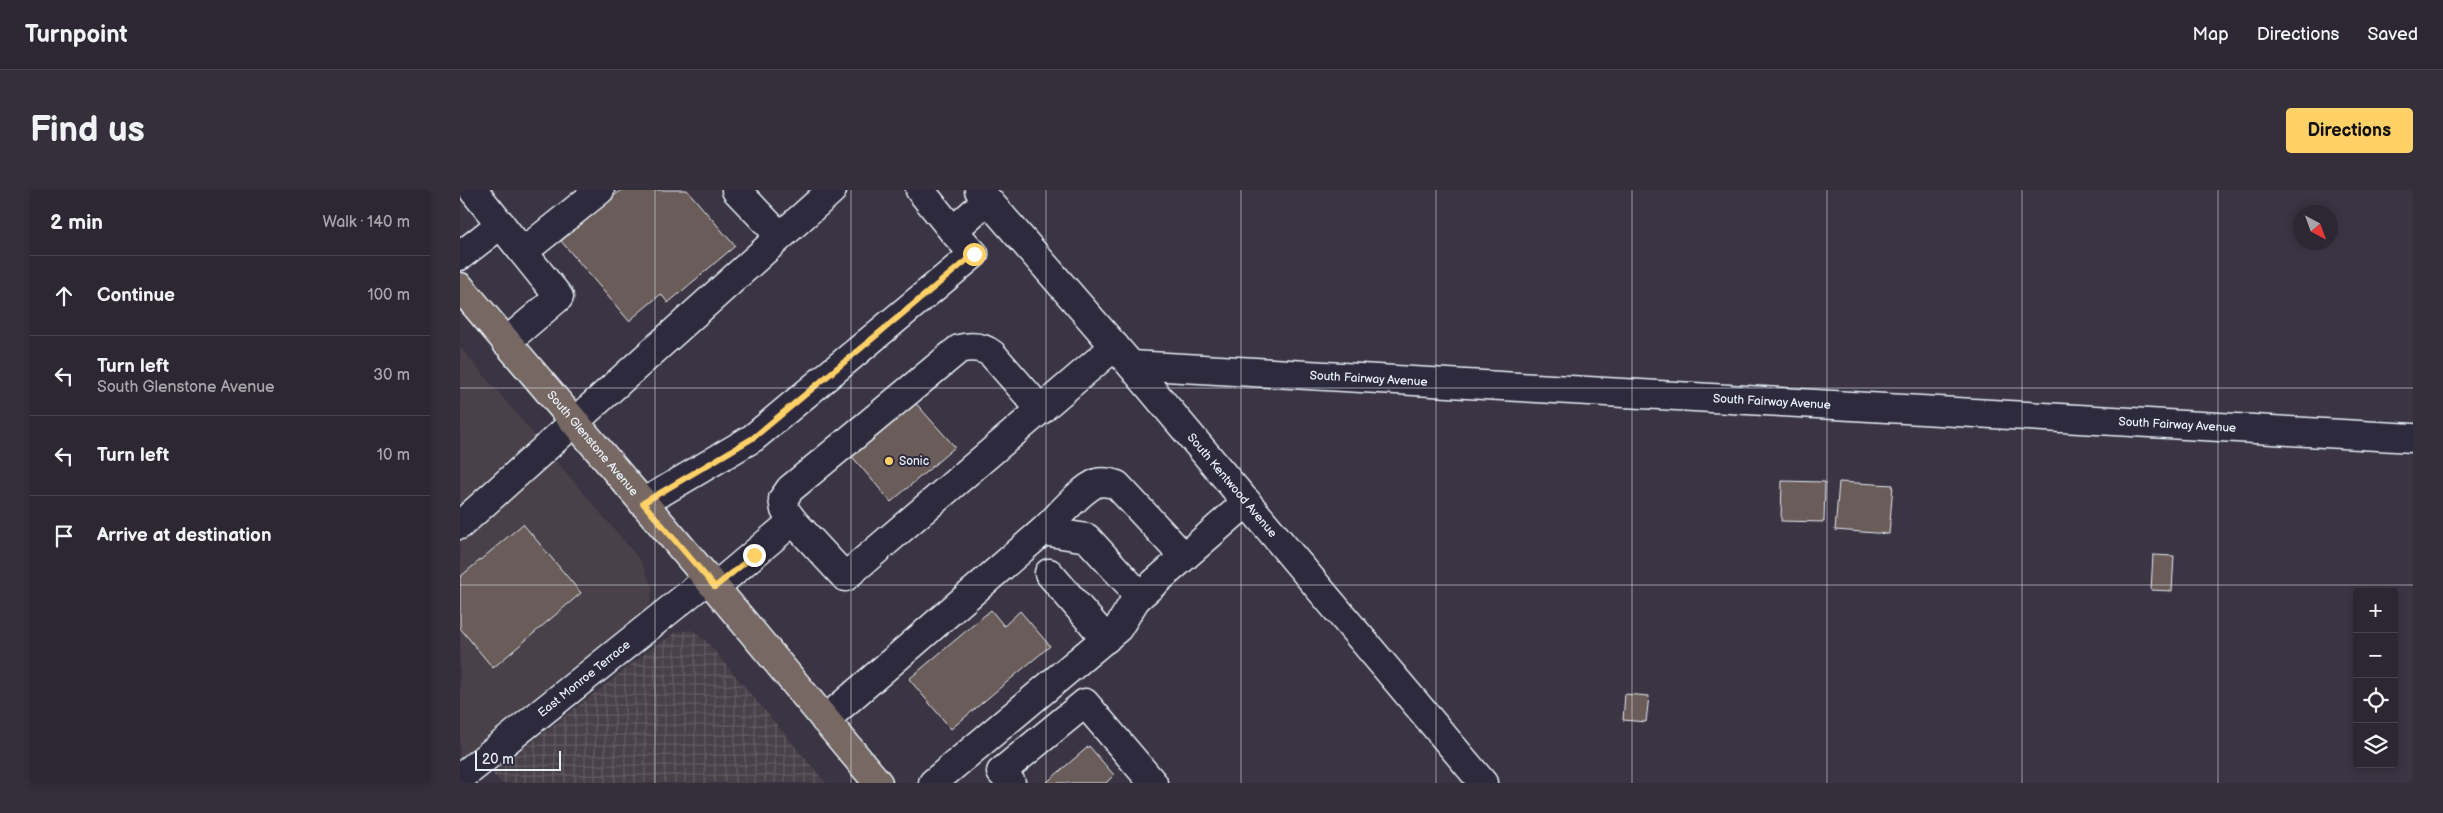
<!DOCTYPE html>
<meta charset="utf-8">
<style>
body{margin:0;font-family:"Balsamiq Sans",sans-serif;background:#342f3a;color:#f1f3f6}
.controls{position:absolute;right:15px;bottom:15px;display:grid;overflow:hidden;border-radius:5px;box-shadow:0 2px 8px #0003}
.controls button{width:45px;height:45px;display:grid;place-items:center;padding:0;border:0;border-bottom:1px solid #48444d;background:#2c2732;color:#f1f3f6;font:25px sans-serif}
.compass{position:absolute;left:1833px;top:15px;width:45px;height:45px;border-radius:50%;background:#2c2732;box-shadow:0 2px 8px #0003;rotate:139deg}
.scale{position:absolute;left:15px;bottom:12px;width:86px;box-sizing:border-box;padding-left:5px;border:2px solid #e8f1f8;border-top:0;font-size:14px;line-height:18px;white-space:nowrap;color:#e8f1f8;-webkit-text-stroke:4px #2f2a3d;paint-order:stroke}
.stop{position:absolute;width:15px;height:15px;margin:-11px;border:4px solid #ffd166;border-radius:50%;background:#fff}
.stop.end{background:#ffd166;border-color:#fff;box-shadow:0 1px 5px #0008}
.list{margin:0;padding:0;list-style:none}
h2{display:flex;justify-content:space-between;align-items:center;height:65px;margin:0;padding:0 20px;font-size:21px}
h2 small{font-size:16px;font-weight:400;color:#a6a5ac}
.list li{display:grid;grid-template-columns:32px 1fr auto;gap:15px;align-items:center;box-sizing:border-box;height:80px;padding:0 20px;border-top:1px solid #48444d}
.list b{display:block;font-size:19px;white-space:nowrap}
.list p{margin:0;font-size:16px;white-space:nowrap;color:#a6a5ac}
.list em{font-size:16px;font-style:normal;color:#a6a5ac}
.icon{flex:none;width:28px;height:28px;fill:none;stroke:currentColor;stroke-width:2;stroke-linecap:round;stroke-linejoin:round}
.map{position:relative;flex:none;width:1953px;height:593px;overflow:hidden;border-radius:5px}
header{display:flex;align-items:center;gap:30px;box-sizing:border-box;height:70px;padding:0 25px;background:#2c2732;border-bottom:1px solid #48444d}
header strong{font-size:24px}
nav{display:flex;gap:28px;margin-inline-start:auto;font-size:18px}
.intro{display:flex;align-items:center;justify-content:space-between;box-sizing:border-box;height:120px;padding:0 30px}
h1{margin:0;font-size:35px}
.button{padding:12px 22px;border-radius:5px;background:#ffd166;color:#111;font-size:18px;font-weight:700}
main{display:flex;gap:30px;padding:0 30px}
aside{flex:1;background:#2c2732;border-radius:5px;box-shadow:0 2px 8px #0003}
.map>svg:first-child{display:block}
.built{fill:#49404a}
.industrial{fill:url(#industrial-grid)}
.building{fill:#6b5c59;stroke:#e8f1f8}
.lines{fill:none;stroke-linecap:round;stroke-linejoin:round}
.minor-casing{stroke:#e8f1f8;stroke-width:31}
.major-casing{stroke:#e8f1f8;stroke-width:31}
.minor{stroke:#2f2a3d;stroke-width:28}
.major{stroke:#776864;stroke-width:28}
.route{stroke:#ffd166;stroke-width:6}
.grid{fill:none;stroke:#e8f1f8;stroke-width:1;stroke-opacity:0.55}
.poi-dot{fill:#ffd166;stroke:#2f2a3d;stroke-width:2}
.labels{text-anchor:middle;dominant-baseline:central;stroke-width:4;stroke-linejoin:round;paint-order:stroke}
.street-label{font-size:12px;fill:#e8f1f8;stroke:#2f2a3d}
.poi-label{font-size:12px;fill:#e8f1f8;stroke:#2f2a3d;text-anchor:start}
</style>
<header>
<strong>Turnpoint</strong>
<nav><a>Map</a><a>Directions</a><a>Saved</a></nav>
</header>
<div class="intro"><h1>Find us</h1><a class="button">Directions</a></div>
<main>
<aside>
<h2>2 min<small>Walk · 140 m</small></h2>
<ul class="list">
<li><svg class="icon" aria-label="ahead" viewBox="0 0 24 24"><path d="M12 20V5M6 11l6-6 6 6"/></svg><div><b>Continue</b></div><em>100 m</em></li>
<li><svg class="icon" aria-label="left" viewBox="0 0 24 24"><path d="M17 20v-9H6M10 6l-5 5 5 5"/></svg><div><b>Turn left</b><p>South Glenstone Avenue</p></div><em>30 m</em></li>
<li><svg class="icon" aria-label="left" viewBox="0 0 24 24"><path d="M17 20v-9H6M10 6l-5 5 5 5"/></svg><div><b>Turn left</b></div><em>10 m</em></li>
<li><svg class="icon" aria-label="arrive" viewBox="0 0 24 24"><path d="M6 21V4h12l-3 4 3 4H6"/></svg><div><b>Arrive at destination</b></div></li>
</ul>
</aside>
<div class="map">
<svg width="1953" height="593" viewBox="0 0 1953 593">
<defs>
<pattern id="industrial-grid" width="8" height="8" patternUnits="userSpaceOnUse" patternTransform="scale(1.25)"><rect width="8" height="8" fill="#49404a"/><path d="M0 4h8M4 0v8" fill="none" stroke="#635c65"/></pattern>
</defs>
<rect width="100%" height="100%" fill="#3b3443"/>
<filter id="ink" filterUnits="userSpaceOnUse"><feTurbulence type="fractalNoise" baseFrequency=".02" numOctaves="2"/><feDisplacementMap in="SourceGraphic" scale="10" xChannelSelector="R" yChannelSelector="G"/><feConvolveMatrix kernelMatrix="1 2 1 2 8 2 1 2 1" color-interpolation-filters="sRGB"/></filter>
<g filter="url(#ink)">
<path class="built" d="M 0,157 L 181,371 L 193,399 L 189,416 L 172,433 L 0,573 Z"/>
<path class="industrial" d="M 232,440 L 245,450 L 366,593 L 41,593 L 32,583 L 195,456 L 217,442 Z"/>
<path class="building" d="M 161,0 L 227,0 L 275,56 L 208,113 L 201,104 L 169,131 L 101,51 Z
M 452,209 L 495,257 L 431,312 L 389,263 Z
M 1322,291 L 1365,292 L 1364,332 L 1321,331 Z
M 1379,292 L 1433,295 L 1429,344 L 1375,340 Z
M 63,334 L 121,403 L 33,478 L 0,438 L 0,387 Z
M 1693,365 L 1714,366 L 1712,401 L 1691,400 Z
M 531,420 L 544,436 L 560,421 L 590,456 L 491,539 L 449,489 Z
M 1165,504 L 1189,506 L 1186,532 L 1163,530 Z
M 629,556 L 654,585 L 646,593 L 586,593 Z"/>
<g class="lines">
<defs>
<g id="minor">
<path d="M 13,0 L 99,107 L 46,152"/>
<path d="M 276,0 L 320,46"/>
<path d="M 460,0 L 493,41 L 527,10"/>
<path id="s1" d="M 519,0 L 671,175 L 1023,593"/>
<path d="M 63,62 L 140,0"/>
<path d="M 0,66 L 41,34"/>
<path id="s2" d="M 671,175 L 1953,248"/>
<path d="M 183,313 L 293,248 L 514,64 L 493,41"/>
<path d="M 333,331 L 325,320 L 323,309 L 330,299 L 499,159 C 511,156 522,156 532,164 L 581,220"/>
<path d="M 0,335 L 372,0"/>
<path d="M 583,341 C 597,328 621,299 637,293 C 644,291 651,293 657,295 L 724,367"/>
<path d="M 589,383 L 646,449"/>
<path d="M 255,397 L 333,331 L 385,387 L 655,156"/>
<path d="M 676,409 L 787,312"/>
<path d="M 365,530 L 583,341 L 627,348 L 670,395 L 676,409 L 658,438 L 473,593"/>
<path id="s3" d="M 0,588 L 248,389"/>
<path d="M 551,593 L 541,582 L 625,513 L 693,593"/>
</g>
<g id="major">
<path id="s4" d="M 0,97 L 248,389 L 418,593"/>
</g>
</defs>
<use href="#minor" class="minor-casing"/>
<use href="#major" class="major-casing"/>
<use href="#minor" class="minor"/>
<use href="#major" class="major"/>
</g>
</g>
<g class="lines" filter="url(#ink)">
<path class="route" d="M 294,365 L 255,397 L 183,313 L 293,248 L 514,64"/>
</g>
<path class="grid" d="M 195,0 L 195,593M 391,0 L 391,593M 586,0 L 586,593M 781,0 L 781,593M 976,0 L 976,593M 1172,0 L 1172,593M 1367,0 L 1367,593M 1562,0 L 1562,593M 1758,0 L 1758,593M 0,198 L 1953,198M 0,395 L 1953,395"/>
<circle class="poi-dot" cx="429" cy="271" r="5"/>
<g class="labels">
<g class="street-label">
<text stroke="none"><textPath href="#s2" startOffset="238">South Fairway Avenue</textPath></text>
<text stroke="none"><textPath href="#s2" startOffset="642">South Fairway Avenue</textPath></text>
<text stroke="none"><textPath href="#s2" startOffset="1048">South Fairway Avenue</textPath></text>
<text stroke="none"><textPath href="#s4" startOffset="205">South Glenstone Avenue</textPath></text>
<text stroke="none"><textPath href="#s1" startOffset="389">South Kentwood Avenue</textPath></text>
<text stroke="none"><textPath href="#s3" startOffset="159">East Monroe Terrace</textPath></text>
</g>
<g class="poi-label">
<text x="439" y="271">Sonic</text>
</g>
</g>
</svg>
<div class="controls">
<button>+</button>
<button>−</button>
<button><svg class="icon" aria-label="locate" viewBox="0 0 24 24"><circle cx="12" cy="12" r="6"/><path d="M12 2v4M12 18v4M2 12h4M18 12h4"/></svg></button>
<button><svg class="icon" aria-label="layers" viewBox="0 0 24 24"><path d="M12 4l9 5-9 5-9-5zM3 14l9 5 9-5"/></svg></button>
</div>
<svg class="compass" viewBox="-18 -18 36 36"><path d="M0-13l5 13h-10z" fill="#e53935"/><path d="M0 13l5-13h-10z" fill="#a6a5ac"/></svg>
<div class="scale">20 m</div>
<div class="stop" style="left:514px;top:64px"></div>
<div class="stop end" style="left:294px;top:365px"></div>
</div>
</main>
